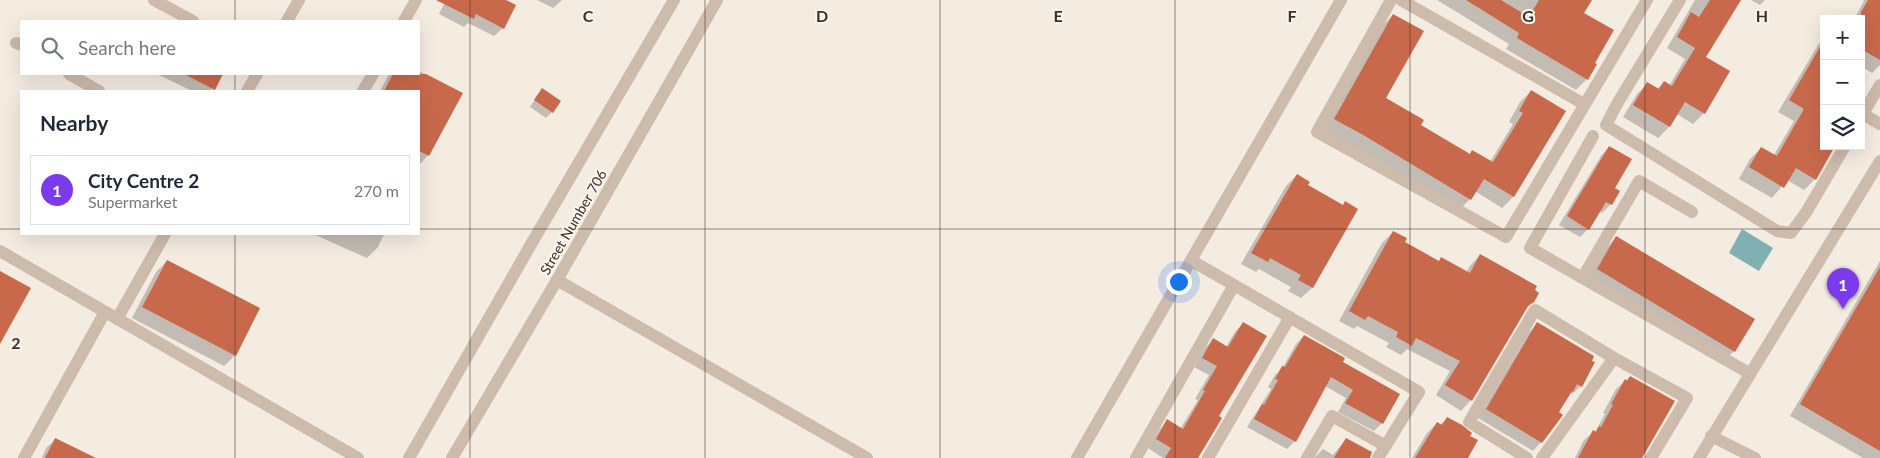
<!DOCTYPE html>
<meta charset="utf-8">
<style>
body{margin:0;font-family:Lato,sans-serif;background:#f2f2f3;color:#1f2937}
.controls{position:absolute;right:15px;top:15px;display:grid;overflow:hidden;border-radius:0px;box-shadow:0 5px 20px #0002}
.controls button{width:45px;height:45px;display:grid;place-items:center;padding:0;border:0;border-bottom:1px solid #e0e1e3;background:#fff;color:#1f2937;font:25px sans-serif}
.you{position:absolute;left:1178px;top:281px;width:18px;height:18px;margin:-12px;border:4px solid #fff;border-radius:50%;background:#1a73e8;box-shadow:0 0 0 8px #1a73e833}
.badge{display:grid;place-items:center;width:32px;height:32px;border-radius:50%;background:#7c3aed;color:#fff;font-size:16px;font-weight:700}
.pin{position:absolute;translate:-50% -41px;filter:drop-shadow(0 1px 2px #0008)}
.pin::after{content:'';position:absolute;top:26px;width:18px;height:15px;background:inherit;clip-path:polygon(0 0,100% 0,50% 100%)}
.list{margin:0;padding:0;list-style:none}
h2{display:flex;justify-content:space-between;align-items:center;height:65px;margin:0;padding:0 20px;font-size:21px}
h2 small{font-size:16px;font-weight:400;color:#747a83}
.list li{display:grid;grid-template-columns:32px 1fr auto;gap:15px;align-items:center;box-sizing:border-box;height:70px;margin:0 10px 10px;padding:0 10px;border:1px solid #e0e1e3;border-radius:0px}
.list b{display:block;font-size:19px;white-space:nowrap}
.list p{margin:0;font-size:16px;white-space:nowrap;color:#747a83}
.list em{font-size:16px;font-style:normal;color:#747a83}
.icon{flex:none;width:28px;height:28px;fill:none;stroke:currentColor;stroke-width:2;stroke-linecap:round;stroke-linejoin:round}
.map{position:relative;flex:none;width:1880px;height:458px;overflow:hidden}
.search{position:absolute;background:#fff;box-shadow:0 5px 20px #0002;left:20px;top:20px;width:400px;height:55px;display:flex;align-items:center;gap:12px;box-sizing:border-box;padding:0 18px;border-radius:0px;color:#747a83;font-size:19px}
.panel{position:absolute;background:#fff;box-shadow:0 5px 20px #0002;left:20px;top:90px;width:400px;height:145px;border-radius:0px}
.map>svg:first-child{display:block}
.water{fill:#7fb0b2}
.shadow{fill:#0003}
.building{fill:#c8694b}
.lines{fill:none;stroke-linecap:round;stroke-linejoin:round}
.minor{stroke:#cdbbac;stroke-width:12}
.tertiary{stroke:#cdbbac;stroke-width:12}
.grid{fill:none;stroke:#3b302b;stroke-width:1;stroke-opacity:0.55}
.labels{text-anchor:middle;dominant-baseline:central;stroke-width:4;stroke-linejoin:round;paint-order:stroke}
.street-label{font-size:14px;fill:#3b302b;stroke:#fbf5ee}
.grid-label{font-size:16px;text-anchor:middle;font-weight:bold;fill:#3b302b;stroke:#fbf5ee;stroke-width:4;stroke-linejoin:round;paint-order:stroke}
</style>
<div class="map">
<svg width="1880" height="458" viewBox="0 0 1880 458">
<rect width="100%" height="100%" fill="#f4ebe1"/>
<path class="water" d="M 1742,229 L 1773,248 L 1759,271 L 1729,253 Z"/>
<path class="shadow" d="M 446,0 L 503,0 L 503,28 L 494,36 L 468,23 L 464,27 L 439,14 Z
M 537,0 L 562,0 L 553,8 Z
M 1437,0 L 1582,0 L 1583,14 L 1594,63 L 1587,79 L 1576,90 L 1506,49 L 1509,44 Z
M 1695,0 L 1739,0 L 1705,58 L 1704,113 L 1693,124 L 1677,114 L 1669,127 L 1658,138 L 1623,117 L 1637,94 L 1648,83 L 1657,89 L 1664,82 L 1669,86 L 1685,59 L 1667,48 Z
M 1751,0 L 1765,0 L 1760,5 Z
M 1863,0 L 1880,0 L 1880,65 L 1872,73 L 1861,66 L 1861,19 L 1854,19 L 1864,1 Z
M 1393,15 L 1385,98 L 1419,125 L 1469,155 L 1472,151 L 1490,162 L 1513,124 L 1509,122 L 1520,102 L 1531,91 L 1565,111 L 1513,197 L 1502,208 L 1475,191 L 1470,199 L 1459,210 L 1324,130 L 1382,26 Z
M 1824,35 L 1824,146 L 1815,179 L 1804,190 L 1787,180 L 1772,198 L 1739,179 L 1750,159 L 1761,148 L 1774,155 L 1794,121 L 1778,112 Z
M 419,71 L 461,93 L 428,155 L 419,165 L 419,91 L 380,91 L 389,74 L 419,74 Z
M 157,74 L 221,74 L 211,91 L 192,91 Z
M 537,96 L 552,112 L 546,118 L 530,107 Z
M 1609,147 L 1614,188 L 1611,204 L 1602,213 L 1599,211 L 1588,229 L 1580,237 L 1559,225 L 1601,156 Z
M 1297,175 L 1306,186 L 1342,206 L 1345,203 L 1356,209 L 1312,288 L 1301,298 L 1288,291 L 1291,287 L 1259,269 L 1256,272 L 1241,264 L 1286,186 Z
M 1393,232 L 1403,243 L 1439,262 L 1466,273 L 1470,266 L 1480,255 L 1533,301 L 1524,310 L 1471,400 L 1461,411 L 1436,395 L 1450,371 L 1407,349 L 1401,355 L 1386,347 L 1389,343 L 1357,326 L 1354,329 L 1339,321 L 1382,243 Z
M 313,234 L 384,234 L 378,247 L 367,258 Z
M 1616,238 L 1734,351 L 1723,362 L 1587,281 L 1605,249 Z
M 167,261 L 235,355 L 224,366 L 132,318 L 156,272 Z
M 1880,261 L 1880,458 L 1863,458 L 1790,416 Z
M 1243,323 L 1218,417 L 1197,458 L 1163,458 L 1148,448 L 1159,430 L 1167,421 L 1180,429 L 1198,400 L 1195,399 L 1209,375 L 1194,367 L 1205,348 L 1213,340 L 1226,347 L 1235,332 Z
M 1538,323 L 1581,386 L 1572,394 L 1570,393 L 1541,442 L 1533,451 L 1478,418 L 1529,332 Z
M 1304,336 L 1341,363 L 1382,423 L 1374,431 L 1338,412 L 1346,398 L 1325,386 L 1295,441 L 1287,449 L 1247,427 L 1271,389 L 1268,387 L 1275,375 L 1283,367 L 1296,344 Z
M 1630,377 L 1642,458 L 1575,458 L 1584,440 L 1596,430 L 1605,414 L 1603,413 L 1616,389 Z
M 1447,418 L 1466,458 L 1412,458 L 1427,433 L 1437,423 L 1440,425 Z
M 1346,439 L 1364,458 L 1314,458 L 1323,449 L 1333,455 Z
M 55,440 L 83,458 L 42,458 L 46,448 Z"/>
<path class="building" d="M 436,0 L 506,0 L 516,5 L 504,29 L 476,14 L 474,19 Z
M 1466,0 L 1501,0 L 1529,17 L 1539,0 L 1592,0 L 1584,13 L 1614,30 L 1595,63 L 1597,64 L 1588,80 L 1517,38 L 1519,33 Z
M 1710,0 L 1741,0 L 1706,57 L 1730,71 L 1705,114 L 1685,102 L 1670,127 L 1633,105 L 1647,82 L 1659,89 L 1664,81 L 1672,86 L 1695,48 L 1677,37 L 1691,12 L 1699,17 Z
M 1868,0 L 1880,0 L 1880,60 L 1861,49 L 1861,12 Z
M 1393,14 L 1424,31 L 1386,98 L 1424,120 L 1421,125 L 1470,154 L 1472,150 L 1493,162 L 1523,113 L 1519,111 L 1531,90 L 1566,111 L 1514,197 L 1484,179 L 1471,200 L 1365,136 L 1334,119 Z
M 1824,40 L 1824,146 L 1835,146 L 1816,180 L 1796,168 L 1784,188 L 1749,167 L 1761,147 L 1777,156 L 1804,109 L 1789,100 Z
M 184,74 L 223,74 L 215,90 Z
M 393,74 L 426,74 L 463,93 L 429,156 L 419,151 L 419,91 L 384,91 Z
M 542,88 L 561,101 L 553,113 L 534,100 Z
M 1609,146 L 1632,159 L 1615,188 L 1620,191 L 1612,205 L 1606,202 L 1589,230 L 1567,216 Z
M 1297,174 L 1310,182 L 1308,185 L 1343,205 L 1345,201 L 1358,209 L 1313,288 L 1298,280 L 1301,275 L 1270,258 L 1268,262 L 1251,253 Z
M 1393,231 L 1407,238 L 1405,242 L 1439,261 L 1441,257 L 1470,273 L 1480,254 L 1537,286 L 1535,290 L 1539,293 L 1534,302 L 1528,306 L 1472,401 L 1445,385 L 1460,361 L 1416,338 L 1412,346 L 1396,337 L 1398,332 L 1368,316 L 1365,320 L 1349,311 Z
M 1616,236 L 1755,319 L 1735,352 L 1597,269 Z
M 167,260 L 260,308 L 236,356 L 142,307 Z
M 1880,267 L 1880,451 L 1800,404 Z
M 0,271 L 31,288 L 0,344 Z
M 1243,322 L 1267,336 L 1219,416 L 1222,418 L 1198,458 L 1165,458 L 1171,448 L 1156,439 L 1167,419 L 1183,429 L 1205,391 L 1203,390 L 1217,366 L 1202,358 L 1213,338 L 1228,347 Z
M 1537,322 L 1594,356 L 1592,361 L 1595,362 L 1582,387 L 1577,384 L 1573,392 L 1572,391 L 1559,412 L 1563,415 L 1542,443 L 1486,409 Z
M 1304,335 L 1345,358 L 1343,362 L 1400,394 L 1383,424 L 1345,403 L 1353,390 L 1331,377 L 1296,442 L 1254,419 L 1262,404 L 1264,405 L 1278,380 L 1275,379 L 1282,366 L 1285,367 Z
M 1630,376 L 1675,401 L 1642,458 L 1578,458 L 1593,430 L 1596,432 L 1599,426 L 1601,427 L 1613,405 L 1611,404 L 1625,379 L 1627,381 Z
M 1447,417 L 1462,425 L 1472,433 L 1470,436 L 1478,440 L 1468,458 L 1415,458 L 1437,422 L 1442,425 Z
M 55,438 L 96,458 L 45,458 Z
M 1346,438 L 1372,452 L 1370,458 L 1334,458 Z"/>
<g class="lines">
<path class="minor" d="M 154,0 L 193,21
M 1391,0 L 1317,132 L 1506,237 L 1647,0
M 1401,0 L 1584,104
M 1680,0 L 1617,104 L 1606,125 L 1777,231 L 1791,233 L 1807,211 L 1845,146
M 287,21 L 299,0
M 404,21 L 416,0
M 16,43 L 21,45
M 69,74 L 99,91
M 247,91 L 257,74
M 363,91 L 373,74
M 1863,114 L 1880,124
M 1861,117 L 1880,85
M 1593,136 L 1530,248 L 1749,373
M 0,251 L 358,458
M 1192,261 L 1234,285
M 1583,277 L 1639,181 L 1692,212
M 557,280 L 867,458
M 117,319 L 165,234
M 1711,436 L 1755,458
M 24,458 L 105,312
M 1077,458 L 1341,0
M 1136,458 L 1234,285 L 1419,392 L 1378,458
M 1208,458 L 1290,317
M 1307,458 L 1332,416 L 1386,446
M 1527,458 L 1469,422 L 1535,310 L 1614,358 L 1687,398 L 1651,458
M 1542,458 L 1614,358
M 1699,458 L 1880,161"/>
<path class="tertiary" d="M 409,458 L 530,246 L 674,0
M 452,458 L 557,280 L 717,0"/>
</g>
<path class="grid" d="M 235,0 L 235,21M 470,0 L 470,458M 705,0 L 705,458M 940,0 L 940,458M 1175,0 L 1175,458M 1410,0 L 1410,458M 1645,0 L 1645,458M 235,74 L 235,91M 0,229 L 21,229M 419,229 L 1880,229M 235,234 L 235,458"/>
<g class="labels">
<g class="street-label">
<text transform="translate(573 222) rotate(-60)">Street Number 706</text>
</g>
</g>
<g class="grid-label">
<text x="588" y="22">C</text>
<text x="822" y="22">D</text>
<text x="1058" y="22">E</text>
<text x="1292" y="22">F</text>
<text x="1528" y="22">G</text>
<text x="1762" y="22">H</text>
<text x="16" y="349">2</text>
</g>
</svg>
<div class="controls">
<button>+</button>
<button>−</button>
<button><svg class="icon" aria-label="layers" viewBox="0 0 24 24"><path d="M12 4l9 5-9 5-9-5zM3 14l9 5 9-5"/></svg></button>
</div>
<div class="you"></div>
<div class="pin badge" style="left:1843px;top:309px">1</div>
<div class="search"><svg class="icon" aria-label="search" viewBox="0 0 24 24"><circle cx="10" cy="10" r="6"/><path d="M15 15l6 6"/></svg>Search here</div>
<section class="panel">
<h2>Nearby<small></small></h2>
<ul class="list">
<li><span class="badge">1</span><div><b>City Centre 2</b><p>Supermarket</p></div><em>270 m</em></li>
</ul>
</section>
</div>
